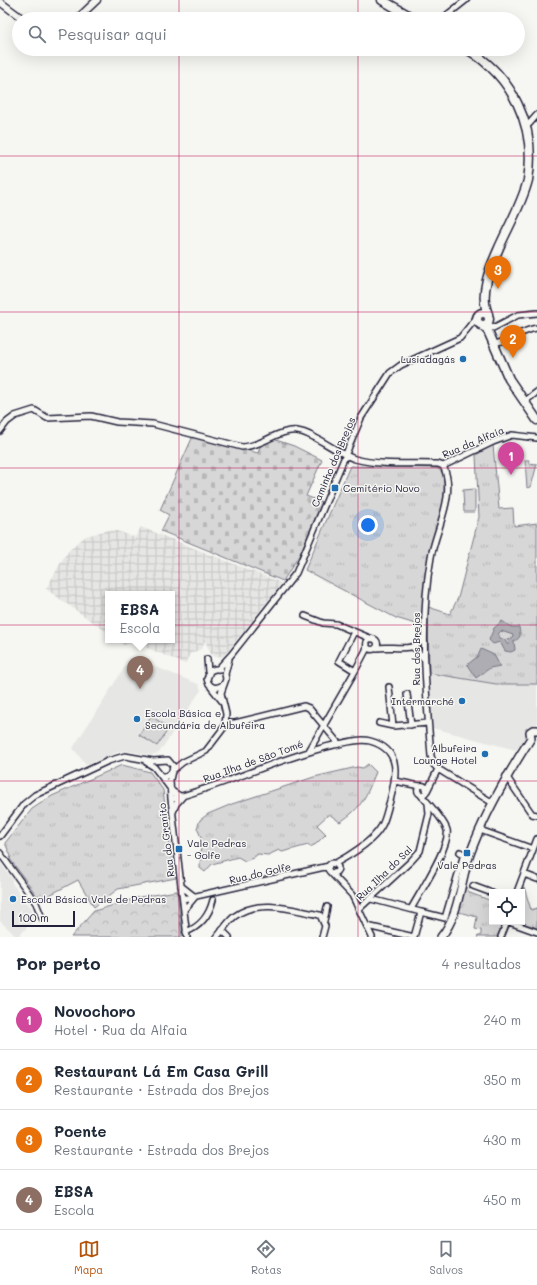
<!DOCTYPE html>
<html lang="pt">
<meta charset="utf-8">
<style>
body{margin:0;font-family:Mali,sans-serif;background:#f6f6f7;color:#1f2937}
.controls{position:absolute;right:12px;bottom:12px;display:grid;overflow:hidden;border-radius:0px;box-shadow:0 4px 16px #0002}
.controls button{width:36px;height:36px;display:grid;place-items:center;padding:0;border:0;border-bottom:1px solid #e0e1e3;background:#fff;color:#1f2937;font:20px sans-serif}
.scale{position:absolute;left:12px;bottom:10px;width:63px;box-sizing:border-box;padding-left:4px;border:2px solid #22223b;border-top:0;font-size:11px;line-height:14px;white-space:nowrap;color:#22223b;-webkit-text-stroke:3px #f6f6f2;paint-order:stroke}
.you{position:absolute;left:368px;top:525px;width:14px;height:14px;margin:-10px;border:3px solid #fff;border-radius:50%;background:#1a73e8;box-shadow:0 0 0 6px #1a73e833}
.badge{display:grid;place-items:center;width:26px;height:26px;border-radius:50%;background:#b45309;color:#fff;font-size:13px;font-weight:700}
.pin{position:absolute;translate:-50% -33px;filter:drop-shadow(0 1px 2px #0008)}
.pin::after{content:'';position:absolute;top:21px;width:14px;height:12px;background:inherit;clip-path:polygon(0 0,100% 0,50% 100%)}
.popup{position:absolute;left:105px;top:591px;width:70px;height:52px;box-sizing:border-box;display:grid;place-content:center;border-radius:0px;background:#fff;filter:drop-shadow(0 1px 3px #0005);font-size:13px;white-space:nowrap;color:#747a83}
.popup b{font-size:15px;color:#1f2937}
.popup::after{content:'';position:absolute;left:50%;top:100%;margin-left:-8px;border:8px solid transparent;border-top-color:#fff}
.list{margin:0;padding:0;list-style:none}
h2{display:flex;justify-content:space-between;align-items:center;height:52px;margin:0;padding:0 16px;font-size:17px}
h2 small{font-size:13px;font-weight:400;color:#747a83}
.list li{display:grid;grid-template-columns:26px 1fr auto;gap:12px;align-items:center;box-sizing:border-box;height:60px;padding:0 16px;border-top:1px solid #e0e1e3}
.list b{display:block;font-size:15px;white-space:nowrap}
.list p{margin:0;font-size:13px;white-space:nowrap;color:#747a83}
.list em{font-size:13px;font-style:normal;color:#747a83}
.icon{flex:none;width:22px;height:22px;fill:none;stroke:currentColor;stroke-width:2;stroke-linecap:round;stroke-linejoin:round}
.map{position:relative;flex:none;width:537px;height:937px;overflow:hidden}
.search{position:absolute;background:#fff;box-shadow:0 4px 16px #0002;left:12px;right:12px;top:12px;height:44px;display:flex;align-items:center;gap:10px;box-sizing:border-box;padding:0 14px;border-radius:22px;color:#747a83;font-size:15px}
.sheet{height:292px;background:#fff}
nav{display:flex;justify-content:space-around;align-items:center;box-sizing:border-box;height:56px;border-top:1px solid #e0e1e3;background:#fff;font-size:11px;color:#747a83}
nav a{display:grid;justify-items:center;gap:2px}
nav .on{color:#b45309}
.map>svg:first-child{display:block}
.built{fill:#e6e6e4}
.industrial{fill:url(#industrial-grid)}
.grass{fill:url(#grass-tufts);stroke:#7c7c89}
.forest{fill:url(#forest-crowns);stroke:#7c7c89}
.cemetery{fill:url(#cemetery-stones);stroke:#7c7c89}
.park{fill:#d7d7d7;stroke:#7c7c89}
.water{fill:#adadb3;stroke:#757583;fill-rule:evenodd}
.lines{fill:none;stroke-linecap:round;stroke-linejoin:round}
.minor-casing{stroke:#22223b;stroke-width:8}
.tertiary-casing{stroke:#22223b;stroke-width:9}
.secondary-casing{stroke:#22223b;stroke-width:10}
.primary-casing{stroke:#22223b;stroke-width:11}
.minor{stroke:#f6f6f2;stroke-width:5}
.tertiary{stroke:#f6f6f2;stroke-width:6}
.secondary{stroke:#f6f6f2;stroke-width:7}
.primary{stroke:#f6f6f2;stroke-width:8}
.grid{fill:none;stroke:#c2185b;stroke-width:1;stroke-opacity:0.55}
.poi-dot{fill:#1f6fb2;stroke:#f6f6f2;stroke-width:1.5}
.labels{text-anchor:middle;dominant-baseline:central;stroke-width:3;stroke-linejoin:round;paint-order:stroke}
.poi-label{font-size:10px;fill:#22223b;stroke:#f6f6f2;text-anchor:start}
.street-label{font-size:10px;fill:#22223b;stroke:#f6f6f2}
</style>
<div class="map">
<svg width="537" height="937" viewBox="0 0 537 937">
<defs>
<pattern id="industrial-grid" width="8" height="8" patternUnits="userSpaceOnUse"><rect width="8" height="8" fill="#e6e6e4"/><path d="M0 4h8M4 0v8" fill="none" stroke="#c5c5c4"/></pattern>
<pattern id="grass-tufts" width="24" height="20" patternUnits="userSpaceOnUse"><rect width="24" height="20" fill="#d7d7d7"/><path d="M3 7l-1-3M5 7V3M7 7l1-3M15 17l-1-3M17 17v-4M19 17l1-3" fill="none" stroke="#b8b8b9"/></pattern>
<pattern id="forest-crowns" width="20" height="18" patternUnits="userSpaceOnUse"><rect width="20" height="18" fill="#d7d7d7"/><path d="M2 6a3 3 0 1 1 6 0M12 15a3 3 0 1 1 6 0" fill="none" stroke="#b8b8b9"/></pattern>
<pattern id="cemetery-stones" width="16" height="16" patternUnits="userSpaceOnUse"><rect width="16" height="16" fill="#d7d7d7"/><path d="M2 7V4a2 2 0 0 1 4 0v3zM10 15v-3a2 2 0 0 1 4 0v3z" fill="#b8b8b9"/></pattern>
</defs>
<rect width="100%" height="100%" fill="#f6f6f2"/>
<filter id="ink" filterUnits="userSpaceOnUse"><feTurbulence type="fractalNoise" baseFrequency=".025" numOctaves="2"/><feDisplacementMap in="SourceGraphic" scale="8" xChannelSelector="R" yChannelSelector="G"/><feConvolveMatrix kernelMatrix="1 2 1 2 8 2 1 2 1" color-interpolation-filters="sRGB"/></filter>
<g filter="url(#ink)">
<path class="built" d="M 131,657 L 198,684 L 201,690 L 159,753 L 151,755 L 126,751 L 118,752 L 86,765 L 73,748 Z
M 429,674 L 537,682 L 537,726 L 516,750 L 433,728 Z
M 0,862 L 12,879 L 12,883 L 32,909 L 31,913 L 34,913 L 34,921 L 17,937 L 0,921 Z"/>
<path class="industrial" d="M 141,527 L 282,583 L 224,656 L 215,657 L 211,654 L 205,641 L 201,649 L 190,654 L 185,664 L 138,644 L 133,642 L 124,645 L 117,640 L 172,640 L 172,594 L 108,594 L 108,633 L 46,589 L 64,557 L 72,547 L 86,536 L 108,530 L 117,531 L 135,537 Z"/>
<path class="grass" d="M 493,445 L 499,509 L 513,508 L 514,526 L 537,523 L 537,684 L 496,684 L 429,673 L 428,607 L 450,614 L 458,598 L 479,517 L 476,455 Z
M 525,460 L 529,460 L 529,463 L 537,464 L 531,487 L 527,488 Z
M 350,466 L 437,468 L 443,473 C 449,505 432,536 427,567 C 423,586 423,606 422,626 L 396,618 L 305,570 Z
M 368,764 L 376,772 C 366,796 363,807 340,822 L 329,814 L 317,825 L 326,834 L 316,844 L 310,847 L 308,845 L 282,852 L 279,850 L 268,855 L 258,854 L 253,858 L 245,861 L 238,857 L 212,864 L 205,872 L 200,868 L 201,837 L 197,828 L 200,820 L 208,814 L 232,804 L 314,777 L 357,767 L 363,768 Z
M 122,765 L 150,772 L 163,790 L 173,872 L 176,878 L 118,889 L 94,907 L 78,880 L 40,900 L 10,859 L 11,856 L 5,843 L 32,809 L 52,796 Z
M 465,886 L 470,893 L 492,901 L 492,922 L 503,922 L 497,937 L 477,937 L 481,935 L 481,930 L 475,929 L 477,917 L 459,912 Z
M 524,887 L 531,910 L 537,908 L 537,928 L 520,922 L 522,922 L 522,892 Z"/>
<path class="forest" d="M 177,891 L 182,937 L 71,937 L 94,911 L 140,897 Z"/>
<path class="cemetery" d="M 193,436 L 258,453 L 261,444 L 273,439 L 294,446 L 322,460 L 306,496 L 322,502 L 300,554 L 283,581 L 161,531 L 169,515 L 160,510 Z"/>
<path class="park" d="M 475,489 L 475,512 L 464,512 L 463,490 Z
M 151,716 L 169,728 L 157,746 L 139,735 Z"/>
<path class="water" d="M 502,621 L 511,627 L 519,627 C 520,634 522,638 514,641 L 515,650 L 511,652 L 505,651 L 500,642 L 493,644 L 489,640 L 494,628 ZM 501,631 L 513,635 L 512,638 L 508,640 L 509,644 L 507,644 L 505,640 L 500,638 L 498,634 Z
M 481,649 L 494,655 L 500,666 L 490,668 L 476,678 L 467,665 L 478,656 Z"/>
<g class="lines">
<defs>
<path id="minor" d="M 442,19 L 466,0
M 529,124 L 537,115
M 490,326 L 493,328 L 518,315 L 537,313
M 494,344 C 509,342 521,330 537,328
M 524,402 L 537,392
M 0,431 L 7,422 L 15,416 L 34,410 L 47,418 L 91,416 L 117,422 L 153,424 L 242,447 C 261,447 278,429 297,431 C 314,433 338,454 355,459 C 381,466 411,463 438,464 L 443,466
M 443,466 C 457,493 436,529 431,557 C 419,623 426,690 431,756 L 434,765 L 438,769 L 493,803
M 443,466 L 493,442 L 512,435 L 537,438
M 305,616 L 323,623 L 336,624 L 372,639
M 354,632 L 339,661 L 355,671
M366.5 644a5.5 5.5 0 1 1 11 0a5.5 5.5 0 1 1-11 0Z
M 412,647 L 416,649 L 423,658
M 377,648 C 391,645 416,654 423,638
M 207,659 L 208,672
M 218,669 L 231,655 L 296,573 L 361,418 L 390,373 L 401,365 L 460,338 L 477,317
M 220,669 L 215,669 L 210,671 L 207,679 C 209,688 217,690 224,684
M 211,687 L 222,701
M 389,687 L 393,726
M 407,694 L 411,725
M 226,723 L 235,723 L 304,706 L 309,708 L 339,744
M 379,723 L 393,726 L 428,723
M 309,751 L 355,671 L 366,650 L 367,644
M 146,762 L 154,767 L 161,776 L 167,776 L 172,772
M 173,770 L 183,762 L 206,751 L 225,726 L 226,714 L 221,693 L 226,679 L 225,674 L 229,659
M 161,776 L 173,792 L 180,796
M 506,776 L 532,814 L 537,815
M 395,781 L 420,786
M417.5 790a4.5 4.5 0 1 1 9 0a4.5 4.5 0 1 1-9 0Z
M 427,791 L 438,769
M 171,799 C 226,785 278,758 334,745 C 345,743 359,738 370,741 C 403,750 396,777 390,801 C 387,809 386,819 381,827 C 373,841 349,856 334,864
M 173,812 L 176,804 L 183,796
M 480,830 L 533,849
M 0,836 L 24,804 L 35,795 L 108,761 L 125,756 L 153,761 L 168,760 L 173,766 L 170,780 L 171,799 L 187,937
M 0,853 L 36,903 L 42,918
M328 868a5 5 0 1 1 10 0a5 5 0 1 1-10 0Z
M 331,873 L 352,895 L 372,937
M 524,874 L 537,879
M 181,886 L 195,897 L 184,910
M 473,886 L 492,893
M 517,892 L 537,839
M 183,899 L 329,866
M 360,908 L 411,861 L 420,851 L 429,814 L 428,803
M 411,909 C 419,894 451,845 447,830 C 444,820 428,803 421,795
M 421,912 L 445,918 L 464,854 L 460,852
M 324,921 L 327,907
M 509,922 L 537,932
M 367,926 L 414,937 L 421,912 L 371,899
M 222,930 L 229,937
M 186,932 C 201,926 209,916 213,900
M 217,937 C 223,930 228,921 235,916 C 259,898 294,910 320,915 L 325,926 L 322,937
M 501,937 L 507,922"/>
<path id="tertiary" d="M 0,2 L 23,19
M 77,19 L 97,0"/>
<path id="secondary" d="M 531,738 L 530,732 L 533,730 L 537,730
M 441,937 C 460,914 460,881 470,854 C 485,813 507,775 531,738"/>
<path id="primary" d="M 382,0 L 415,19
M 467,49 C 512,76 537,126 528,180 C 522,204 508,227 498,250 C 490,268 479,294 488,314
M477 319a6 6 0 1 1 12 0a6 6 0 1 1-12 0Z
M 482,325 L 488,331 L 509,379 L 537,420"/>
</defs>
<use href="#minor" class="minor-casing"/>
<use href="#tertiary" class="tertiary-casing"/>
<use href="#secondary" class="secondary-casing"/>
<use href="#primary" class="primary-casing"/>
<use href="#minor" class="minor"/>
<use href="#tertiary" class="tertiary"/>
<use href="#secondary" class="secondary"/>
<use href="#primary" class="primary"/>
</g>
</g>
<path class="grid" d="M 179,0 L 179,19M 358,0 L 358,19M 179,49 L 179,937M 358,49 L 358,937M 0,156 L 537,156M 0,312 L 537,312M 0,468 L 537,468M 0,625 L 537,625M 0,781 L 537,781"/>
<g class="poi-dot">
<circle cx="463" cy="359" r="4"/>
<rect x="331" y="484" width="8" height="8" rx="2"/>
<circle cx="462" cy="701" r="4"/>
<circle cx="137" cy="719" r="4"/>
<circle cx="485" cy="754" r="4"/>
<rect x="175" y="845" width="8" height="8" rx="2"/>
<rect x="463" y="849" width="8" height="8" rx="2"/>
<circle cx="13" cy="899" r="4"/>
</g>
<g class="labels">
<g class="poi-label">
<text x="455" y="359" text-anchor="end">Lusiadagás</text>
<text x="343" y="488">Cemitério Novo</text>
<text x="454" y="701" text-anchor="end">Intermarché</text>
<text x="145" y="713">Escola Básica e<tspan x="145" dy="12">Secundária de Albufeira</tspan></text>
<text x="477" y="748" text-anchor="end">Albufeira<tspan x="477" dy="12">Lounge Hotel</tspan></text>
<text x="187" y="843">Vale Pedras<tspan x="187" dy="12">- Golfe</tspan></text>
<text x="467" y="865" text-anchor="middle">Vale Pedras</text>
<text x="21" y="899">Escola Básica Vale de Pedras</text>
</g>
<g class="street-label">
<text transform="translate(473 442) rotate(-23)">Rua da Alfaia</text>
<text transform="translate(333 462) rotate(-67)">Caminho dos Brejos</text>
<text transform="translate(416 649) rotate(-90)">Rua dos Brejos</text>
<text transform="translate(253 761) rotate(-20)">Rua Ilha de São Tomé</text>
<text transform="translate(166 840) rotate(-97)">Rua do Granito</text>
<text transform="translate(260 873) rotate(-13)">Rua do Golfe</text>
<text transform="translate(384 873) rotate(-44)">Rua Ilha do Sal</text>
</g>
</g>
</svg>
<div class="controls">
<button><svg class="icon" aria-label="locate" viewBox="0 0 24 24"><circle cx="12" cy="12" r="6"/><path d="M12 2v4M12 18v4M2 12h4M18 12h4"/></svg></button>
</div>
<div class="scale">100 m</div>
<div class="you"></div>
<div class="pin badge" style="left:511px;top:475px;background:#d1479c">1</div>
<div class="pin badge" style="left:513px;top:358px;background:#e8710a">2</div>
<div class="pin badge" style="left:498px;top:289px;background:#e8710a">3</div>
<div class="pin badge" style="left:140px;top:689px;background:#8d6e63">4</div>
<div class="popup"><b>EBSA</b>Escola</div>
<div class="search"><svg class="icon" aria-label="search" viewBox="0 0 24 24"><circle cx="10" cy="10" r="6"/><path d="M15 15l6 6"/></svg>Pesquisar aqui</div>
</div>
<section class="sheet">
<h2>Por perto<small>4 resultados</small></h2>
<ul class="list">
<li><span class="badge" style="background:#d1479c">1</span><div><b>Novochoro</b><p>Hotel · Rua da Alfaia</p></div><em>240 m</em></li>
<li><span class="badge" style="background:#e8710a">2</span><div><b>Restaurant Lá Em Casa Grill</b><p>Restaurante · Estrada dos Brejos</p></div><em>350 m</em></li>
<li><span class="badge" style="background:#e8710a">3</span><div><b>Poente</b><p>Restaurante · Estrada dos Brejos</p></div><em>430 m</em></li>
<li><span class="badge" style="background:#8d6e63">4</span><div><b>EBSA</b><p>Escola</p></div><em>450 m</em></li>
</ul>
</section>
<nav>
<a class="on"><svg class="icon" aria-label="map" viewBox="0 0 24 24"><path d="M3 6l6-2 6 2 6-2v14l-6 2-6-2-6 2zM9 4v14M15 6v14"/></svg>Mapa</a>
<a><svg class="icon" aria-label="directions" viewBox="0 0 24 24"><path d="M12 3l9 9-9 9-9-9zM9 14v-3h6M13 9l2 2-2 2"/></svg>Rotas</a>
<a><svg class="icon" aria-label="saved" viewBox="0 0 24 24"><path d="M7 4h10v16l-5-4-5 4z"/></svg>Salvos</a>
</nav>
